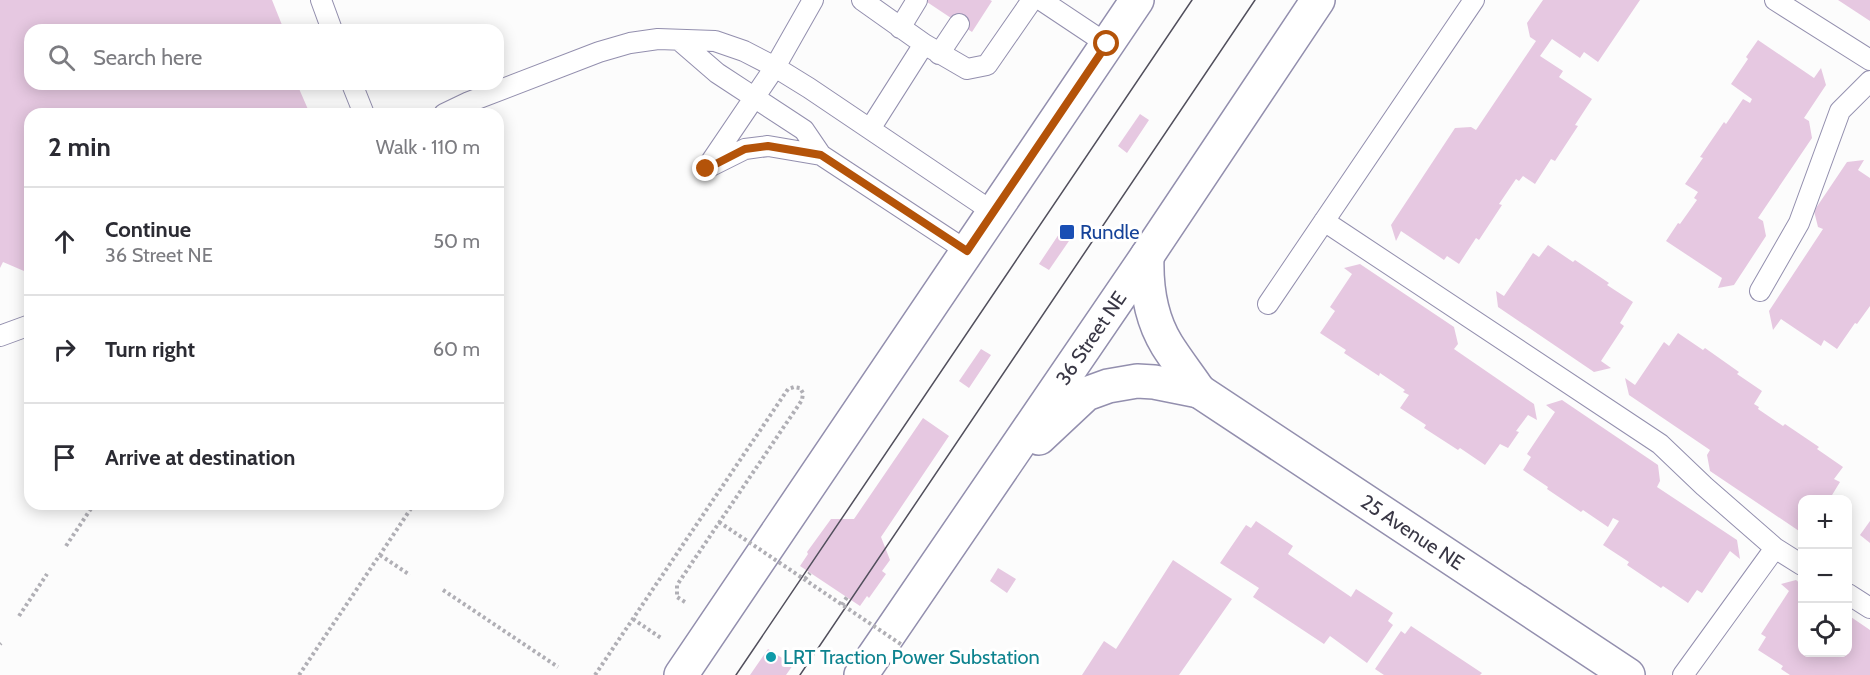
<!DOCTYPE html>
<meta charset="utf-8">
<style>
body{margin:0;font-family:Cabin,sans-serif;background:#f7f7f7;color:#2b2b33}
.controls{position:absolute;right:18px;bottom:18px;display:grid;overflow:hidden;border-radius:12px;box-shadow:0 3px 15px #0003}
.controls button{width:54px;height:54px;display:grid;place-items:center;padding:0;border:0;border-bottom:2px solid #e1e1e2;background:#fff;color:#2b2b33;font:30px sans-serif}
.stop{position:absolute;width:18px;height:18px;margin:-14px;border:4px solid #b45309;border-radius:50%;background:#fff}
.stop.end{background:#b45309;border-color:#fff;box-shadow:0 2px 6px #0008}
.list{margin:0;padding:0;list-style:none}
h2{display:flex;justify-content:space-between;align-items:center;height:78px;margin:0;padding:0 24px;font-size:26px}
h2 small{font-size:20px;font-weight:400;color:#7c7c81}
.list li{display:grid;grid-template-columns:39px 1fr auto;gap:18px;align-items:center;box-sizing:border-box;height:108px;padding:0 24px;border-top:2px solid #e1e1e2}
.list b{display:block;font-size:22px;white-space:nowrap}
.list p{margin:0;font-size:20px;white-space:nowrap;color:#7c7c81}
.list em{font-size:20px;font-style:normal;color:#7c7c81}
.icon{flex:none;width:33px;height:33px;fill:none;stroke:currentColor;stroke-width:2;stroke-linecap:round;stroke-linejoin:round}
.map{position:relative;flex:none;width:1870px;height:675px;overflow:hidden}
.search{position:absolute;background:#fff;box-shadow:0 3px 15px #0003;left:24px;top:24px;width:480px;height:66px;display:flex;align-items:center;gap:15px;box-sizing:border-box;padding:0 21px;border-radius:18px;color:#7c7c81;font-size:22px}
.panel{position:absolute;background:#fff;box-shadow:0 3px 15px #0003;left:24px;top:108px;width:480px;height:402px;border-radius:18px}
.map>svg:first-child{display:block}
.building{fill:#e6c8e1}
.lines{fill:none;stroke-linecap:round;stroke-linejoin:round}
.lane-casing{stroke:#938fae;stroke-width:22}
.street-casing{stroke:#938fae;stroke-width:36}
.secondary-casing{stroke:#938fae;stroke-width:36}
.path{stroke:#b0afb5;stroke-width:4;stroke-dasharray:3 3;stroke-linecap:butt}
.lane{stroke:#fff;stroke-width:20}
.street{stroke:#fff;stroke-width:33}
.secondary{stroke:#fff;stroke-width:33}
.tram{stroke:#514f5c;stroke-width:1.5}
.path-bridge{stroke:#b0afb5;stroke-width:4;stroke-dasharray:3 3;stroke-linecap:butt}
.route{stroke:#b45309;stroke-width:8}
.transit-dot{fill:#1a4fb4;stroke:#fff;stroke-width:2}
.culture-dot{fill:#0f9aa8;stroke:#fff;stroke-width:2}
.labels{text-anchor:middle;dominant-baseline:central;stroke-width:6;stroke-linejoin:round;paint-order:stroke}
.transit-label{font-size:20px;fill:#164399;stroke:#fff;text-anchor:start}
.street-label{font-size:20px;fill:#393745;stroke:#fff}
.culture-label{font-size:20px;fill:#0d838f;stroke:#fff;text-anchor:start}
</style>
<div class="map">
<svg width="1870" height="675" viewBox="0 0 1870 675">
<rect width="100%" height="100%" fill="#fcfcfc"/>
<path class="building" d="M 0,0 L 272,0 L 284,30 L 30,30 L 30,84 L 297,84 L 310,114 L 30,114 L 30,269 L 24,271 L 3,262 L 0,268 Z
M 924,0 L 990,0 L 992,1 L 972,32 Z
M 1543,0 L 1640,0 L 1598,62 L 1584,52 L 1580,58 L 1552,39 L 1540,56 L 1563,71 L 1559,77 L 1592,99 L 1575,125 L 1578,126 L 1555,161 L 1551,159 L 1535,184 L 1523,176 L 1519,181 L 1516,179 L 1499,204 L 1502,205 L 1479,240 L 1476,238 L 1459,264 L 1447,256 L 1444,260 L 1401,231 L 1396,241 L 1391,225 L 1455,128 L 1471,127 L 1476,130 L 1536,41 L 1530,37 L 1527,23 Z
M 1838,0 L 1870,0 L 1870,21 Z
M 1758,40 L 1814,78 L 1821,68 L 1826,85 L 1804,118 L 1809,121 L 1812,138 L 1758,218 L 1763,221 L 1766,236 L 1734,285 L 1718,288 L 1722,278 L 1666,241 L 1678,223 L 1680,224 L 1697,200 L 1694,198 L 1698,192 L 1685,184 L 1703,158 L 1700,157 L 1724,122 L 1726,124 L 1743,99 L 1750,103 L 1752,99 L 1731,84 L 1748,59 L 1746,57 Z
M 1140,114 L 1149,120 L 1127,153 L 1118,146 Z
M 1864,160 L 1858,170 L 1870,178 L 1870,306 L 1857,324 L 1855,323 L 1837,349 L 1824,340 L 1821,346 L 1781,319 L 1773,330 L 1769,311 L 1823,229 L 1818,227 L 1814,211 L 1847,162 Z
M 1061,231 L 1071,238 L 1049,270 L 1039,264 Z
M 1548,245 L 1573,262 L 1575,260 L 1609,283 L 1607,285 L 1633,302 L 1620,323 L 1624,326 L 1601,361 L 1611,368 L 1594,372 L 1498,307 L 1496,291 L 1504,296 L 1533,253 L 1539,257 Z
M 1360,264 L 1454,327 L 1458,344 L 1454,349 L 1534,404 L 1537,420 L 1528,415 L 1516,431 L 1519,432 L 1508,448 L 1500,444 L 1485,465 L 1460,448 L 1458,450 L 1424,428 L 1426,425 L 1400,408 L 1409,395 L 1403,392 L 1405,390 L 1380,373 L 1379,376 L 1344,353 L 1346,350 L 1320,333 L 1335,311 L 1330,307 L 1352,274 L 1344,268 Z
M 1678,333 L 1703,350 L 1705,348 L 1739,372 L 1737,374 L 1762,391 L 1754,404 L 1759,407 L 1758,409 L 1783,426 L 1785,424 L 1819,447 L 1817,449 L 1843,467 L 1834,479 L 1840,482 L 1829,500 L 1802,500 L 1802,533 L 1710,471 L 1707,455 L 1710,450 L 1629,395 L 1625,378 L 1635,385 L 1664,342 L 1669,346 Z
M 981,349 L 991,355 L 969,388 L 959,381 Z
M 1562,400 L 1658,465 L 1660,481 L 1657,487 L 1737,540 L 1740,559 L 1730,551 L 1702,593 L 1697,590 L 1688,603 L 1663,586 L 1661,588 L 1627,565 L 1629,562 L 1603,545 L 1619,521 L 1613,518 L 1608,527 L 1583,510 L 1581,512 L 1547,489 L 1548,487 L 1523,470 L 1531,457 L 1527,454 L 1555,412 L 1546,405 Z
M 923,418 L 949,436 L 881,537 L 890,560 L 882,571 L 886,574 L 869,598 L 867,596 L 860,606 L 800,566 L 808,554 L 807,552 L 831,519 L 854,519 Z
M 1256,521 L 1293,546 L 1288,554 L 1351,597 L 1356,589 L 1393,613 L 1388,621 L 1393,625 L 1367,663 L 1330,636 L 1324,644 L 1253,597 L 1259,588 L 1220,563 L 1246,525 L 1251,528 Z
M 1870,521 L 1870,543 L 1860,535 Z
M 1173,560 L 1232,599 L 1179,675 L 1082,675 L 1104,641 L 1116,649 Z
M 998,568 L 1016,579 L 1007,593 L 990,581 Z
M 1796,580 L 1802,585 L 1802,652 L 1848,652 L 1848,615 L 1870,630 L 1870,675 L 1790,675 L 1781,669 L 1783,666 L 1758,650 L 1766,637 L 1761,634 L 1789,591 L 1781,584 Z
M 1411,626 L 1482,673 L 1480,675 L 1384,675 L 1375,669 L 1401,631 L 1405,634 Z
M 768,649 L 793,665 L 786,675 L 750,675 Z"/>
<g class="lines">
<defs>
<path id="lane" d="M 321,0 L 332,30
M 862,0 L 924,44
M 1041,0 L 1107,44
M 1775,0 L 1870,60
M 900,28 L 917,0
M 680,41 L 717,73 L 804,130 L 821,155 L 967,251
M 939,54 L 959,24
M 352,84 L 364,114
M 444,114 L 469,102 L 599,52 L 630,43 L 658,39 L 715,41 L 744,51 L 775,67 L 809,88 L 993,212
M 870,129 L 924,44 L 967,69 L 987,65 L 1032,0
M 709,167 L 745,149 L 768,146 L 821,155
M 706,169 L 775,67 L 813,0
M 1324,221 L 1660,444 L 1704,486 L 1775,548
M 1760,291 L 1799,223 L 1840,111 L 1870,81
M 1268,304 L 1474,0
M 0,336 L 30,325
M 1848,594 L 1870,608
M 1683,675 L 1775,548 L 1802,565"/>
<g id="street">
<path id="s1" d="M 1199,391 L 1628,675"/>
</g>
<g id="secondary">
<path d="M 1147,256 C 1146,286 1151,319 1167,345 C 1177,361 1189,376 1199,391"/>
<path d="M 1039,438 L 1086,394 L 1108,386 L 1137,381 L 1154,382 L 1199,391"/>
<path d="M 681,675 L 1137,0"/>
<path id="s2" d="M 861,675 L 1147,256 L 1318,0"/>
</g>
</defs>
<use href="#lane" class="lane-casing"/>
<use href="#street" class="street-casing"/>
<use href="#secondary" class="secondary-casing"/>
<path class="path" d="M 66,546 L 94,504
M 380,555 L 410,575
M 805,579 L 810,573
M 443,590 L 558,667
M 842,605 L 847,597
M 19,616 L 47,574
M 633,619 L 661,638
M 0,644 L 1,643
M 299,675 L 414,504
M 595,675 L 788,389 L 794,387 L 800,388 L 803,393 L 802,400 L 677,585 L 677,597 L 685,602"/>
<use href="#lane" class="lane"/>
<use href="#street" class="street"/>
<use href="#secondary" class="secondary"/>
<path class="tram" d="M 736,675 L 1192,0
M 800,675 L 1255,0"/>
<path class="path-bridge" d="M 719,522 L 902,645"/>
</g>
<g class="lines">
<path class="route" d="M 706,169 L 745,149 L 768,146 L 821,155 L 967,251 L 1107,44"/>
</g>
<rect class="transit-dot" x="1059" y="224" width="16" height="16" rx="3"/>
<circle class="culture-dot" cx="771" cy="657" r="6"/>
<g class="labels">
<g class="transit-label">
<text x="1080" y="232">Rundle</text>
</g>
<g class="street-label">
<text stroke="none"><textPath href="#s2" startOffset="408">36 Street NE</textPath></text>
<text stroke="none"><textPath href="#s1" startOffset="256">25 Avenue NE</textPath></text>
</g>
<g class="culture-label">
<text x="783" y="657">LRT Traction Power Substation</text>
</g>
</g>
</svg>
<div class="controls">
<button>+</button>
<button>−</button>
<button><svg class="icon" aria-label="locate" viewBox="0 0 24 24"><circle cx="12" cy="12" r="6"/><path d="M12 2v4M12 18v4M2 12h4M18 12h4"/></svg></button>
</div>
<div class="stop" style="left:1107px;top:44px"></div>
<div class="stop end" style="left:706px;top:169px"></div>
<div class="search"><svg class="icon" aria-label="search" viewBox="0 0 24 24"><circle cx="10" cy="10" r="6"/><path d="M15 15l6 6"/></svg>Search here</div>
<section class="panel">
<h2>2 min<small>Walk · 110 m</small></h2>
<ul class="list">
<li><svg class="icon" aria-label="ahead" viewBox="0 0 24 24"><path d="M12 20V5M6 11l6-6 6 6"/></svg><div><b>Continue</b><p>36 Street NE</p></div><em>50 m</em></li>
<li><svg class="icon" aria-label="right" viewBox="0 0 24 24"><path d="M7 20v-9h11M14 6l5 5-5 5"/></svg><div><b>Turn right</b></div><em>60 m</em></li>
<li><svg class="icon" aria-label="arrive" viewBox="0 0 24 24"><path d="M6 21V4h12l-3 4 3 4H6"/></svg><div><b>Arrive at destination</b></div></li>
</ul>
</section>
</div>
